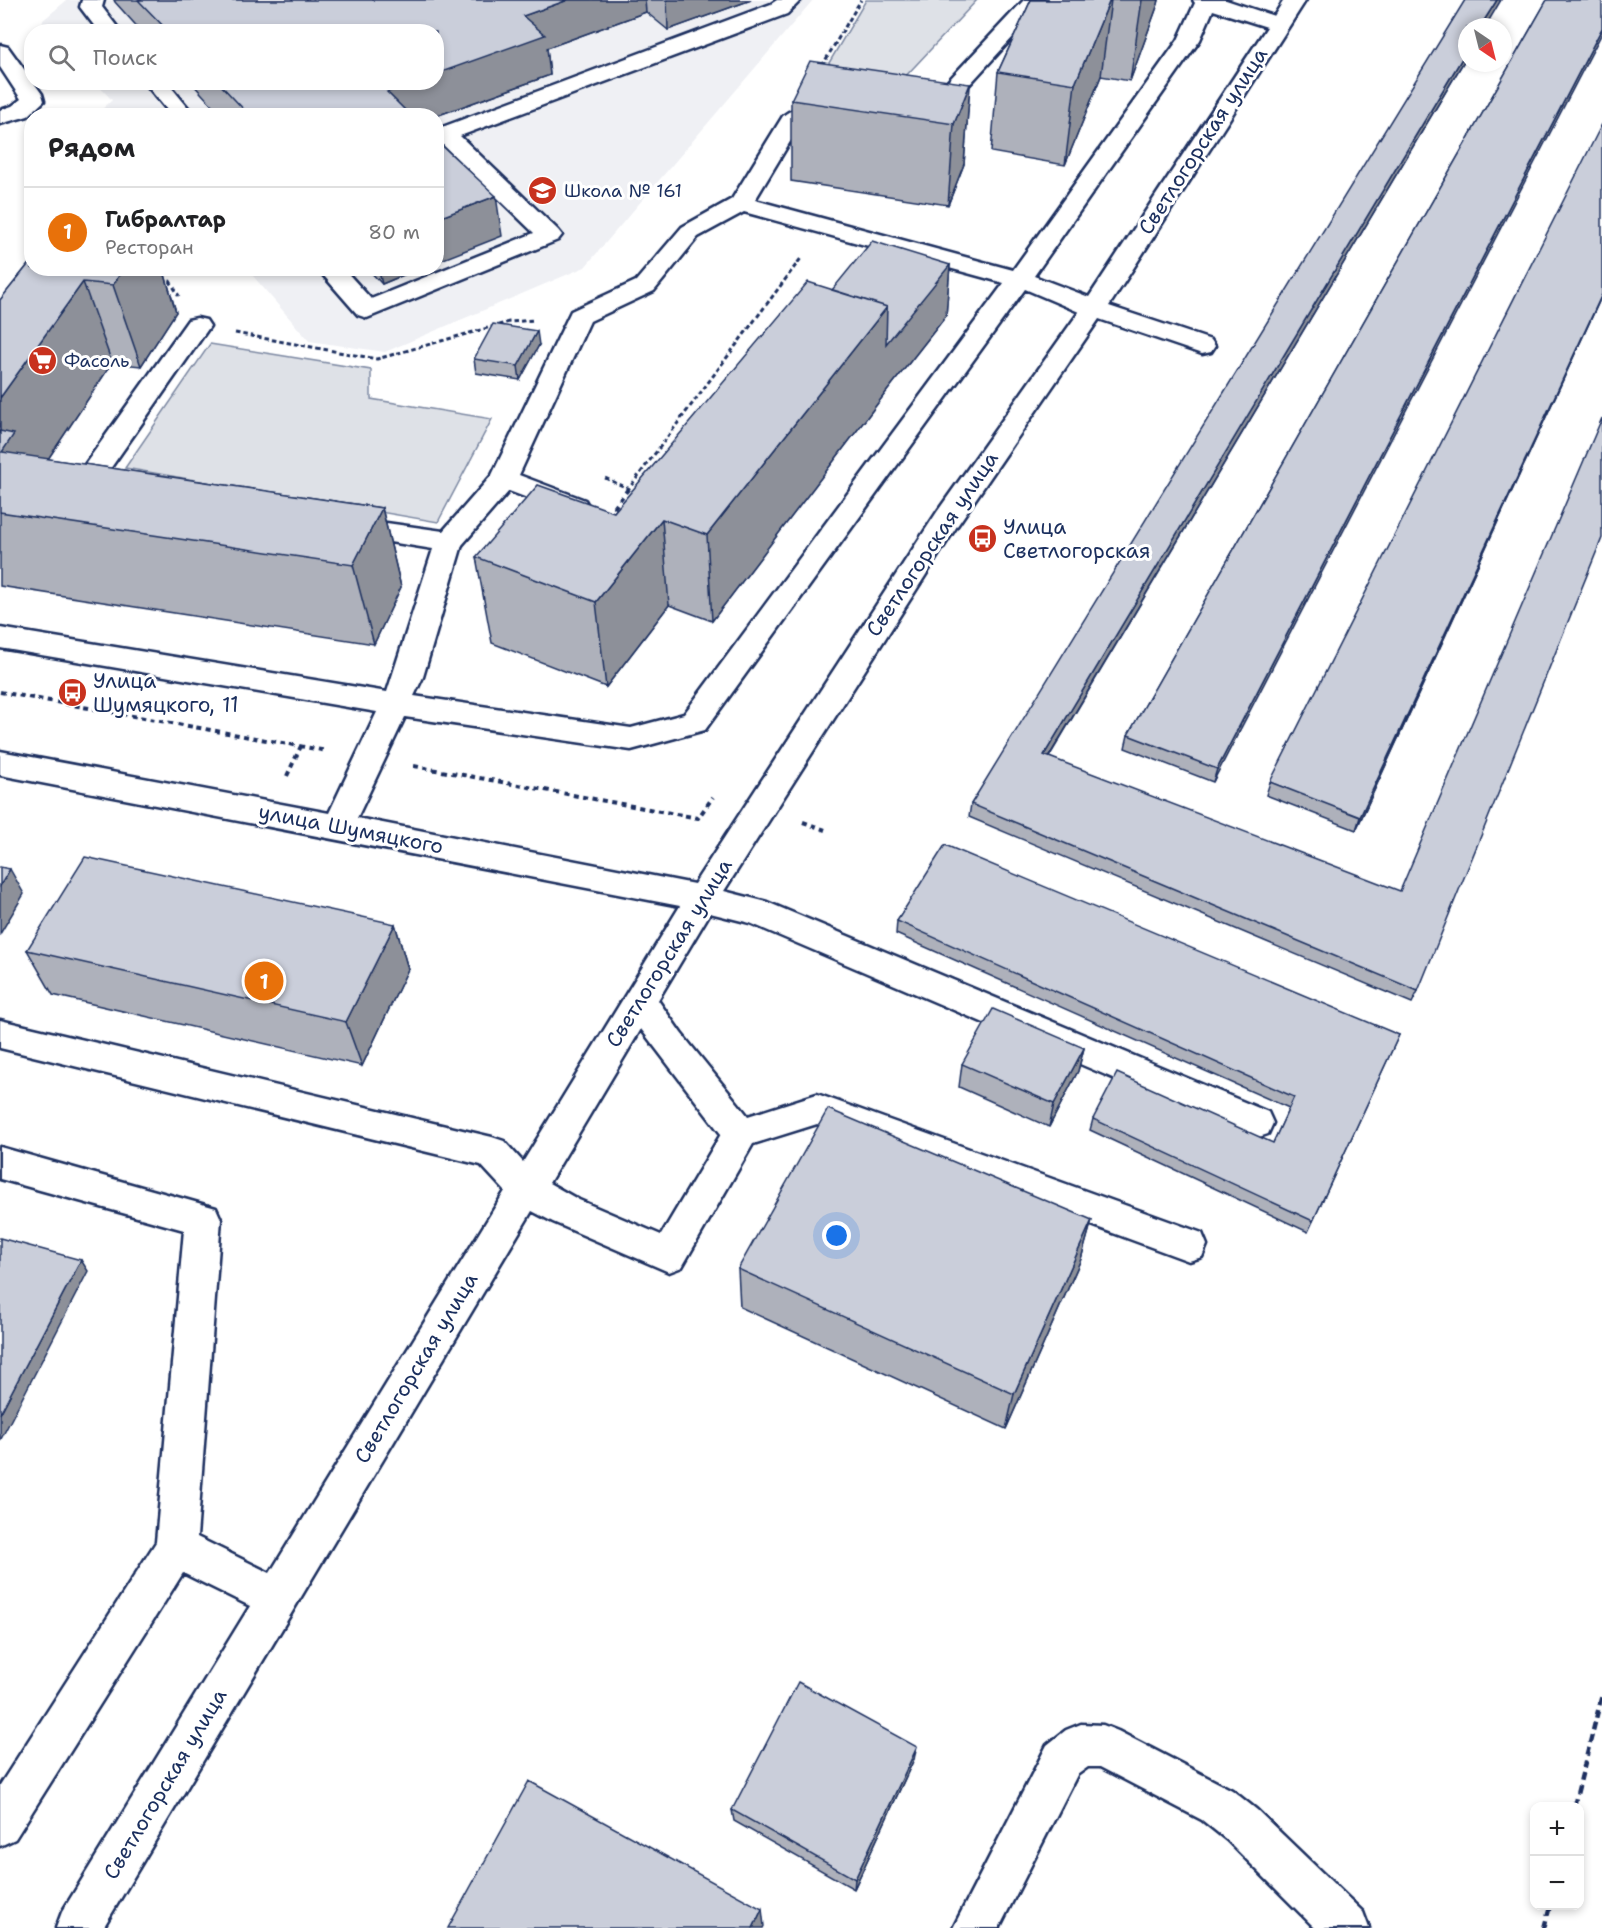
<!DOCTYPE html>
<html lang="ru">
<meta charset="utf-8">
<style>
body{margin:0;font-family:"Shantell Sans",sans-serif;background:#f6f6f6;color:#202124}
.controls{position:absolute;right:18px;bottom:18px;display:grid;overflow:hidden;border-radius:12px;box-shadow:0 3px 9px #0003}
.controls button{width:54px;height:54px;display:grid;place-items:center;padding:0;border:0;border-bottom:2px solid #e0e0e0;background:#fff;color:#202124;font:30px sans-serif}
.compass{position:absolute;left:1458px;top:18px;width:54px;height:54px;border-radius:50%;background:#fff;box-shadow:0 3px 9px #0003;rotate:145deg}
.you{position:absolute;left:837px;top:1236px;width:21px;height:21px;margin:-15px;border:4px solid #fff;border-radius:50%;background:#1a73e8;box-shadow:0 0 0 9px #1a73e833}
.badge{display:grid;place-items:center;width:39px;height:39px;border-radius:50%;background:#c8321e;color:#fff;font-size:20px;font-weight:700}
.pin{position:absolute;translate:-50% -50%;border:3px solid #fff;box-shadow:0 2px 6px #0006}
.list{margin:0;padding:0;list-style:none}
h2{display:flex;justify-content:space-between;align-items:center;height:78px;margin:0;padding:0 24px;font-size:26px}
h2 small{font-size:20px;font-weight:400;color:#757577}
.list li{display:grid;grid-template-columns:39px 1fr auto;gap:18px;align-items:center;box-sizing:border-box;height:90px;padding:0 24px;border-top:2px solid #e0e0e0}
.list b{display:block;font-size:22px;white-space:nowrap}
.list p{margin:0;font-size:20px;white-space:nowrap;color:#757577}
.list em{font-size:20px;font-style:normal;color:#757577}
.icon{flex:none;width:33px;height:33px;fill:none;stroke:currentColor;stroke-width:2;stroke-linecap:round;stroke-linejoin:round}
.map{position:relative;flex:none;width:1602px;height:1928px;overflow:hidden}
.search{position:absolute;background:#fff;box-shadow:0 3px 9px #0003;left:24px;top:24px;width:420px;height:66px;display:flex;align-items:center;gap:15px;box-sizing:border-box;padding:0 21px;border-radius:24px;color:#757577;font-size:22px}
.panel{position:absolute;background:#fff;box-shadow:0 3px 9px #0003;left:24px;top:108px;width:420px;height:168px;border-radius:24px}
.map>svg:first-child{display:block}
.built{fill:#eff0f4}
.green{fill:#dee1e7;stroke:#7c88a2;stroke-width:1.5}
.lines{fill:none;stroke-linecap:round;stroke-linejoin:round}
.minor-casing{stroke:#1b2f5e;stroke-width:5}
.path-far2{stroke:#1b2f5e;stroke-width:3;stroke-dasharray:4.5 3;stroke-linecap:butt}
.path-far1{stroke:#1b2f5e;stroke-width:4;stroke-dasharray:5 4.5;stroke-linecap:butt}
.path{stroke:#1b2f5e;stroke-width:4.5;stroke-dasharray:8 5;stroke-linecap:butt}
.minor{fill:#fff;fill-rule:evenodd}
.wall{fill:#aeb1bb;stroke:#1b2f5e;stroke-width:1.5}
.shaded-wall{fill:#8d9099;stroke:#1b2f5e;stroke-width:1.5}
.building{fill:#caceda;stroke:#1b2f5e;stroke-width:1.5}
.labels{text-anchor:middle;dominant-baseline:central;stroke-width:6;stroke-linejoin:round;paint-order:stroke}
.far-poi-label{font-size:18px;fill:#1b2f5e;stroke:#fff;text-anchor:start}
.street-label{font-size:21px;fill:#1b2f5e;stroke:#fff}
.poi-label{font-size:21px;fill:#1b2f5e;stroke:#fff;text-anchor:start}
</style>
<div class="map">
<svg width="1602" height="1928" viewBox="0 0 1602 1928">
<rect width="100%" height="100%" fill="#fff"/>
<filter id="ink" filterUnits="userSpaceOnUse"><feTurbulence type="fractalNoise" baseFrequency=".0167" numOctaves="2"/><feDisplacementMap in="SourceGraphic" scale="12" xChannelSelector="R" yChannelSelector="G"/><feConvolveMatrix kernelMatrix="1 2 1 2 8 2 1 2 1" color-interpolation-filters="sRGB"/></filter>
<g filter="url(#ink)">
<path class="built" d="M 67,0 L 813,0 L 585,267 L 385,352 L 309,341 L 247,269 L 436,268 L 436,116 L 96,115 L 112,100 L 96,83 L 436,82 L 436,32 L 51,32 L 42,21 Z"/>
<path class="green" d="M 866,0 L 977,0 L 885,98 L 826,68 Z
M 210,344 L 371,370 L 371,399 L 492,419 L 438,522 L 125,468 Z"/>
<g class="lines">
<defs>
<path id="minor" d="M 82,0 L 104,0 L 102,7 L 121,32 L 99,32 L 80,7 Z
M 777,0 L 801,0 L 787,14 L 460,136 L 558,230 L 562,235 L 558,240 L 367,318 L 358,315 L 317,268 L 343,268 L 371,299 L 534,233 L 437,139 L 437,129 L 771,4 Z
M 1024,0 L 1047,0 L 936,121 L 920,121 L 917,116 L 920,111 Z
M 1193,0 L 1226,0 L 1274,16 L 1284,0 L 1306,0 L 1109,306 L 1211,340 L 1215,346 L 1211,352 L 1202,354 L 1099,319 L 957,526 L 724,891 L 767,902 L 1268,1112 L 1273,1123 L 1268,1134 L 1256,1138 L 1244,1134 L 750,923 L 710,913 L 658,1000 L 681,1033 L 748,1116 L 817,1094 L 1202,1233 L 1207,1245 L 1202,1257 L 1189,1261 L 817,1124 L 753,1144 L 682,1267 L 669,1272 L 553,1222 L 532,1211 L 103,1928 L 56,1928 L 62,1912 L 250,1606 L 183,1573 L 15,1839 L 0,1846 L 0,1785 L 156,1542 L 184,1230 L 0,1179 L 0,1147 L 216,1208 L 221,1219 L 197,1537 L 270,1573 L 505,1191 L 481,1165 L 0,1048 L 0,1020 L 492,1137 L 504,1141 L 523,1162 L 680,906 L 0,775 L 0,751 L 329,813 L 377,712 L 0,648 L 0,628 L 387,692 L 433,549 L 334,533 L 330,526 L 334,519 L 344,517 L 443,531 L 492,475 L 571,311 L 636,281 L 682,227 L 732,199 L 783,116 C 800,102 821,104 841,109 L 844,114 L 841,119 L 811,119 L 800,125 L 755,200 L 1013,270 L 1178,40 L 1195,3 ZM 1213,10 L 1267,27 L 1089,297 L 1034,276 L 1200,40 ZM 744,212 L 1004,283 L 684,714 L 631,728 L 414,696 L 423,677 L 462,545 L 509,491 L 575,516 L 585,514 L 589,507 L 585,500 L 519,475 L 590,321 L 654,291 L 698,237 ZM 1025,289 L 1079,312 L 937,512 L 694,884 L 357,818 L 405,717 L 631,750 L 705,730 ZM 641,1029 L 721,1134 L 661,1235 L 579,1200 L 549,1183 Z
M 0,45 L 8,47 L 42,94 L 44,101 L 28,116 L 0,124 L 0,110 L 12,106 L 21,99 L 0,67 Z
M 144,82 L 167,82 L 195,116 L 172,116 Z
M 197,318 L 206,320 L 210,326 L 103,479 L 116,483 L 120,489 L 116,495 L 106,498 L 74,492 L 70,486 L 74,480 L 188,320 Z
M 1081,1724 L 1103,1725 L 1118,1731 L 1232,1790 L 1257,1810 L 1363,1912 L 1369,1928 L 1315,1928 L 1227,1840 L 1202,1820 L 1100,1767 L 1088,1767 L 1077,1775 L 999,1928 L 953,1928 L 1047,1745 L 1066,1730 Z"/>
</defs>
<use href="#minor" class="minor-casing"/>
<path class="path-far2" d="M 822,66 L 861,0
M 162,280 L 170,281 L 179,296
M 235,333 L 377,359 L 509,322 L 535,320
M 605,478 L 630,489
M 627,491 L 802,257"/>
<path class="path-far1" d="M 614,508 L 628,489
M 0,692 L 327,751
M 414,766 L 698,818 L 713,797
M 287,776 L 301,746
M 803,822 L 825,830"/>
<path class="path" d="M 1574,1806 L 1602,1695
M 1544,1928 L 1550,1906"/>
<use href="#minor" class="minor"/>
</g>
<path class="wall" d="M 114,0 L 751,0 L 668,30 L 646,12 L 547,48 L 550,75 L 436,116 L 222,116 L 191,82 L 436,82 L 436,32 L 142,32 L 115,2 Z
M 1031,0 L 1159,0 L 1158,4 L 1130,81 L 1101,76 L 1065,165 L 991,152 L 998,72 Z
M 1547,0 L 1213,782 L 1125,748 L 1128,735 Z
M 1467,56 L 1049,757 L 1418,991 L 1412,1003 L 969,817 L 971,804 Z
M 970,84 L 964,164 L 948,205 L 791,181 L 791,100 Z
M 32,260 L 163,268 L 176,312 L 141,366 L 112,363 L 48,459 L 382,508 L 401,587 L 374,644 L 0,586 L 0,300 Z
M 950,265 L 946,316 L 884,395 L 712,621 L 669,605 L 606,687 L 492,643 L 476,557 L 614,512 L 832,290 Z
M 367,268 L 420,268 L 382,284 Z
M 1602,295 L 1356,830 L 1266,795 L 1270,782 Z
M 539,345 L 520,380 L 476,373 L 474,359 Z
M 897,921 L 1399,1035 L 1308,1232 L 1090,1130 L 1093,1119 L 1273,1143 L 1289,1108 L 896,934 Z
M 395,924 L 408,969 L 362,1066 L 53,995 L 27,950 Z
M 1084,1048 L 1078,1071 L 1049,1127 L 959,1087 L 962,1064 Z
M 1092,1220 L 1081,1259 L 1006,1429 L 740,1307 L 738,1269 Z
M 914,1759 L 854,1889 L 734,1821 L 732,1810 Z"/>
<path class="shaded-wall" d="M 568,0 L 645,0 L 646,12 L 547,48 L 550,75 L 436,116 L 391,116 L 387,92 L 413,82 L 436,82 L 436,74 L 523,16 Z
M 667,0 L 751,0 L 668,30 Z
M 1110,0 L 1111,0 L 1101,76 L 1065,165 L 1075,84 Z
M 1142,0 L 1159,0 L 1158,4 L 1130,81 Z
M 1497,0 L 1501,0 L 1485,27 L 1480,27 Z
M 1602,28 L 1602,33 L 1213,782 L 1217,769 Z
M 1467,50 L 1467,56 L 1042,768 L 1044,755 Z
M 970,84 L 964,164 L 948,205 L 954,124 Z
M 496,196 L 502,236 L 436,262 L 436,219 Z
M 950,265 L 946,316 L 884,395 L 712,621 L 707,535 L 887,307 Z
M 124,268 L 163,268 L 176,312 L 141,366 L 113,285 Z
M 378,268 L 420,268 L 382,284 Z
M 83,282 L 112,363 L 34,480 L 0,474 L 0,398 Z
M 1602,294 L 1602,295 L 1356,830 L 1360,817 Z
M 537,331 L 539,345 L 520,380 L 518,366 Z
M 382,508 L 401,587 L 374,644 L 353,565 Z
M 662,519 L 669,605 L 606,687 L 596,602 Z
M 10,869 L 24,894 L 0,934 L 0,886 Z
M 395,924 L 408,969 L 362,1066 L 346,1022 Z
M 1084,1048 L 1078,1071 L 1049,1127 L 1054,1104 Z
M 1092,1220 L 1081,1259 L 1006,1429 L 1014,1394 Z
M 81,1260 L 88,1271 L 0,1441 L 0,1414 Z
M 917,1747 L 914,1759 L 854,1889 L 855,1879 Z
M 762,1909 L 764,1926 L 763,1928 L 753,1928 Z"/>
<path class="building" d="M 138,0 L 568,0 L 523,16 L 545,35 L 436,74 L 436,32 L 169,32 Z
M 1031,0 L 1110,0 L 1075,84 L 998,72 Z
M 1465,0 L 1497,0 L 1480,27 L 1467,27 L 1467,50 L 1044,755 L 1400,891 L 1602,418 L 1602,538 L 1418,991 L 971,804 Z
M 1547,0 L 1602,0 L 1602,28 L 1217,769 L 1128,735 Z
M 810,61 L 970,84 L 954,124 L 791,100 Z
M 218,82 L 413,82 L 387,92 L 411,116 L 250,116 Z
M 1602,124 L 1602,294 L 1360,817 L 1270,782 Z
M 436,140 L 496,196 L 436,219 Z
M 872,241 L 950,265 L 886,344 L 887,307 L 832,290 Z
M 32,260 L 32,268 L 124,268 L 113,285 L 83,282 L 0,398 L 0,300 Z
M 808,282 L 887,307 L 707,535 L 662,519 L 596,602 L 476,557 L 538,485 L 614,512 Z
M 493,324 L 537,331 L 518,366 L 474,359 Z
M 0,431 L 14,434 L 2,452 L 382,508 L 353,565 L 0,512 Z
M 945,845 L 1399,1035 L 1313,1221 L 1093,1119 L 1117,1073 L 1273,1143 L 1294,1097 L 897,921 Z
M 85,857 L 395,924 L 346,1022 L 27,950 Z
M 0,867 L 10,869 L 0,886 Z
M 993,1009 L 1084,1048 L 1054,1104 L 962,1064 Z
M 828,1109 L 1092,1220 L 1014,1394 L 738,1269 Z
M 0,1238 L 81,1260 L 0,1414 Z
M 798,1682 L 917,1747 L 855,1879 L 732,1810 Z
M 529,1781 L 762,1909 L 753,1928 L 448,1928 Z"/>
</g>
<defs>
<symbol id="school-disc" viewBox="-11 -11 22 22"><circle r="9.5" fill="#c8321e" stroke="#fff"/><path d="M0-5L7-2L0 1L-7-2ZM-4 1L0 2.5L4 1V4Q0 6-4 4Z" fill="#fff"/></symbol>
<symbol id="supermarket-disc" viewBox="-11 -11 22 22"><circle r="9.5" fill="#c8321e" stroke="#fff"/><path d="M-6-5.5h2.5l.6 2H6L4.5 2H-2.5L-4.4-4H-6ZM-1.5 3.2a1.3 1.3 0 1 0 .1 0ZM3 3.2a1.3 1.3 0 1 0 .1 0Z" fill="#fff"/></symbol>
<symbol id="bus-disc" viewBox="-11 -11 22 22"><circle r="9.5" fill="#c8321e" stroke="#fff"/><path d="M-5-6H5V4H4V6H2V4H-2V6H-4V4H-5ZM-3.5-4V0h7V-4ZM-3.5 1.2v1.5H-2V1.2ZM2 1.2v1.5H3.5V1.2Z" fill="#fff"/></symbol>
</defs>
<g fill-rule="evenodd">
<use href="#school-disc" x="526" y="174" width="33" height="33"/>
<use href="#supermarket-disc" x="26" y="344" width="33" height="33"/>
<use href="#bus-disc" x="966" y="522" width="33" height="33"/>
<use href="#bus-disc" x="56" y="676" width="33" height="33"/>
</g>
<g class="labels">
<g class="far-poi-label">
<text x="564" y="191">Школа № 161</text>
<text x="64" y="361">Фасоль</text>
</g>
<g class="street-label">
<text transform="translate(1203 141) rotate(-57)">Светлогорская улица</text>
<text transform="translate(932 544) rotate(-56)">Светлогорская улица</text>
<text transform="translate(351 829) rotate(11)">улица Шумяцкого</text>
<text transform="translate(669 953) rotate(-58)">Светлогорская улица</text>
<text transform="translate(416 1368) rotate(-59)">Светлогорская улица</text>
<text transform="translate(165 1784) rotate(-59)">Светлогорская улица</text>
</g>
<g class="poi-label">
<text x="1003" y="527">Улица<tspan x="1003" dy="24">Светлогорская</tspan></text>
<text x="93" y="681">Улица<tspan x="93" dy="24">Шумяцкого, 11</tspan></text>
</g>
</g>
</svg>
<div class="controls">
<button>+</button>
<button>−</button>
</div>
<svg class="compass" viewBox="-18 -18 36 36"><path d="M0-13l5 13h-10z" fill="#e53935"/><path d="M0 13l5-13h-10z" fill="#757577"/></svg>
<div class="you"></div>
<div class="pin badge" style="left:264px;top:981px;background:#e8710a">1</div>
<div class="search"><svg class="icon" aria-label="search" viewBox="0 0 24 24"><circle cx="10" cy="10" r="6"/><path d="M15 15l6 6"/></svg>Поиск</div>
<section class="panel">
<h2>Рядом<small></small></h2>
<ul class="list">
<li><span class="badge" style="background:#e8710a">1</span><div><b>Гибралтар</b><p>Ресторан</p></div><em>80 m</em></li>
</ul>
</section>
</div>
